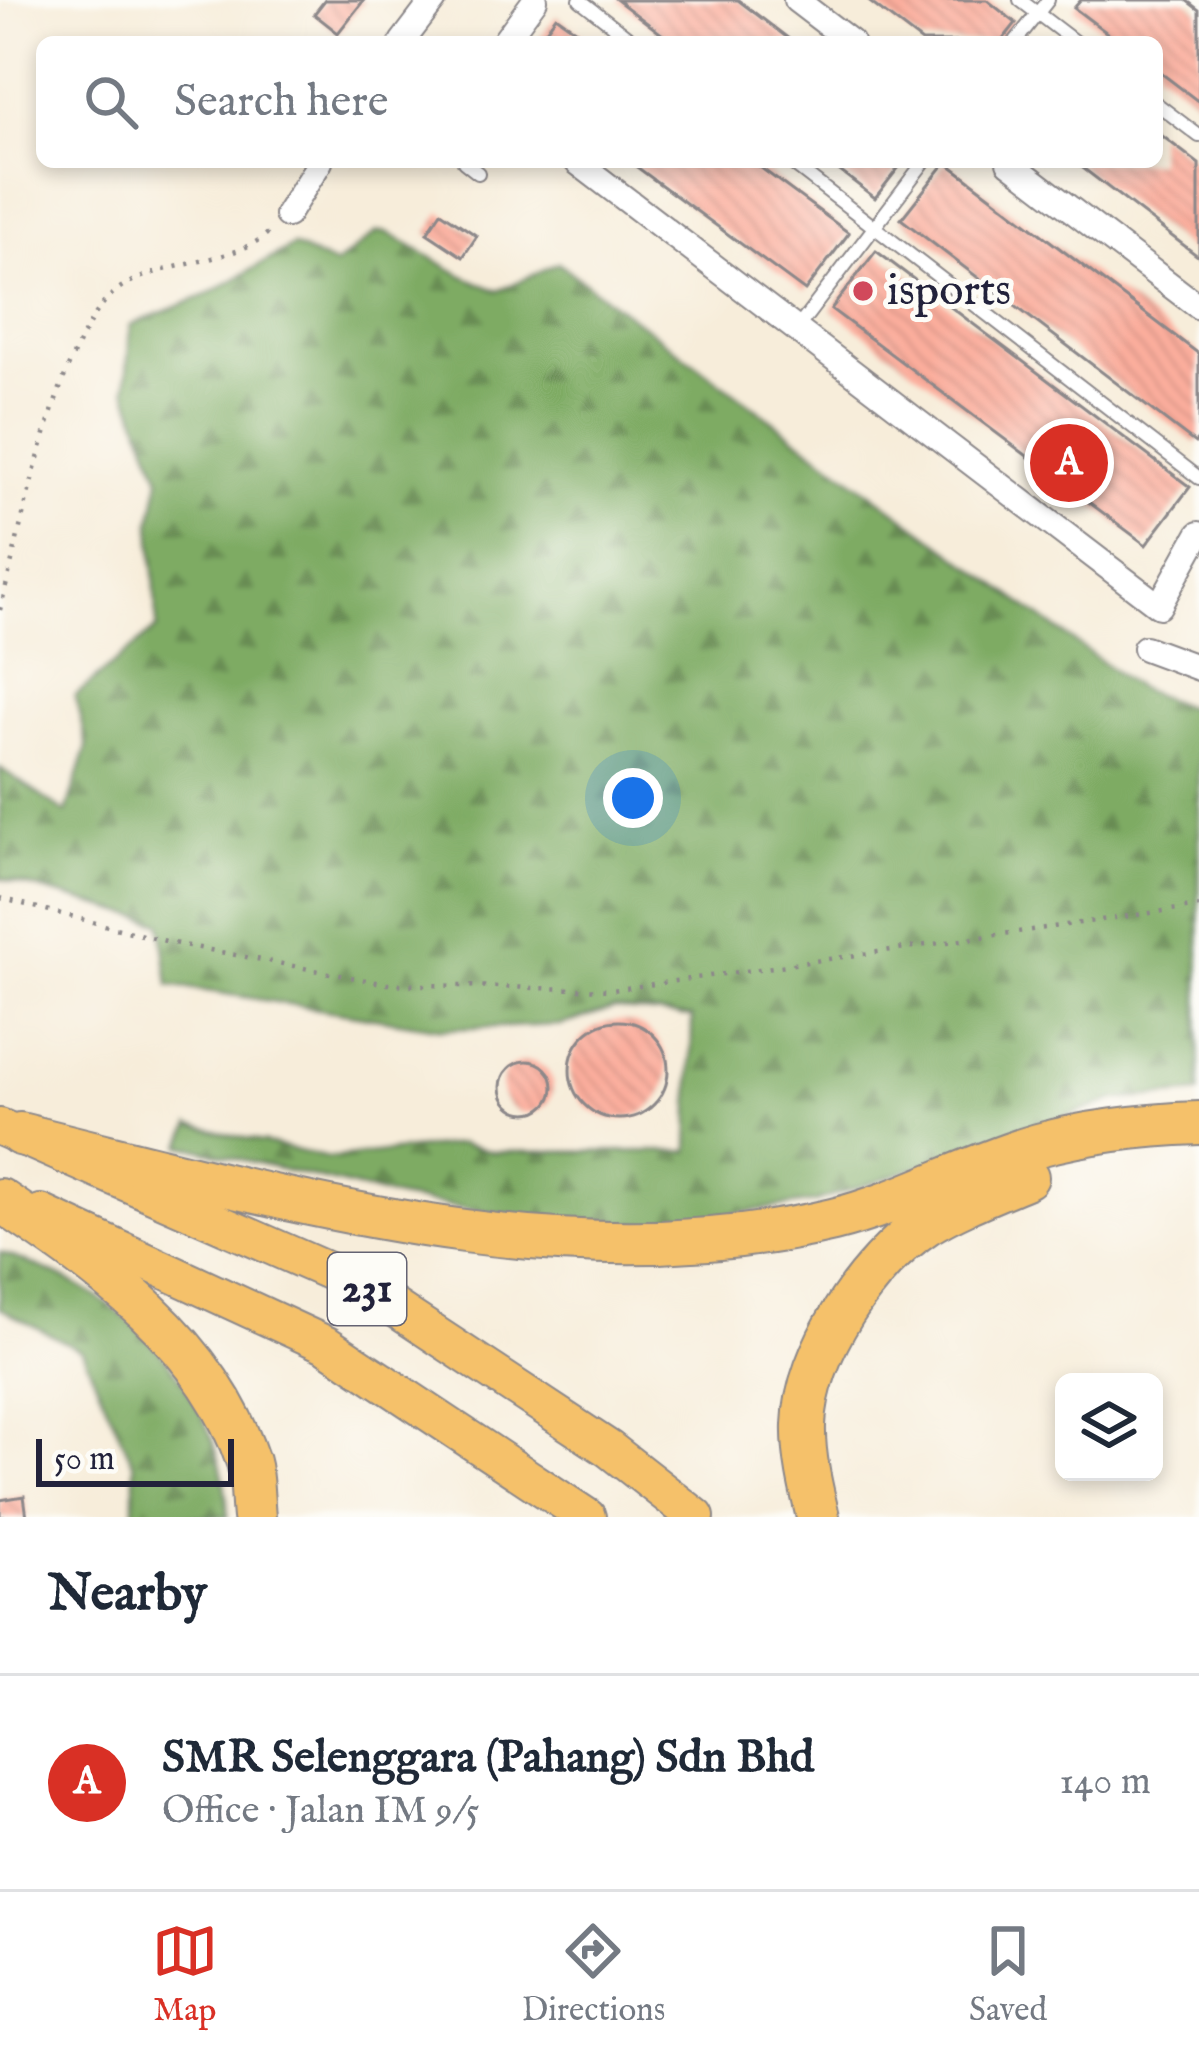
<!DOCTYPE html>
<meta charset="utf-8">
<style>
body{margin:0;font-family:"IM FELL English",serif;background:#f2f2f3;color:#1f2937}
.controls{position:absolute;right:36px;bottom:36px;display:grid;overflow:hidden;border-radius:18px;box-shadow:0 6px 18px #0003}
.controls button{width:108px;height:108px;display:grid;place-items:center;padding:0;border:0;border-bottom:3px solid #e0e1e3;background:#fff;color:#1f2937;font:60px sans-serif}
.scale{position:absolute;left:36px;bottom:30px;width:198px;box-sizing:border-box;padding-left:12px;border:6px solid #22223b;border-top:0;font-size:33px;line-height:42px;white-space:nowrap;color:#22223b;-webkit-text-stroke:9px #fdfcf7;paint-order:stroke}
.you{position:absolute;left:633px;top:798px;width:42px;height:42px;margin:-30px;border:9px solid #fff;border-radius:50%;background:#1a73e8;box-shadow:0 0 0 18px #1a73e833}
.badge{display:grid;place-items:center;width:78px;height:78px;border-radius:50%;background:#d93025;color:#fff;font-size:39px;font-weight:700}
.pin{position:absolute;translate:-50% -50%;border:6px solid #fff;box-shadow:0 3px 12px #0006}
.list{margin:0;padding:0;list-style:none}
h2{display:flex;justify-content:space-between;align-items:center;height:156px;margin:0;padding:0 48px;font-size:51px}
h2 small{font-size:39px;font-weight:400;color:#747a83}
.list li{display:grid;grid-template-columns:78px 1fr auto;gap:36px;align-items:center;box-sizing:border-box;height:216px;padding:0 48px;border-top:3px solid #e0e1e3}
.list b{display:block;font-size:45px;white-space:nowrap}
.list p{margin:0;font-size:39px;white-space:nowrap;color:#747a83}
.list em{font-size:39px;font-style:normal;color:#747a83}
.icon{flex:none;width:66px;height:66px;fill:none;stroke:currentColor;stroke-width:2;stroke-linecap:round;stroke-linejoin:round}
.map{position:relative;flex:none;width:1199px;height:1517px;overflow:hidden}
.search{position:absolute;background:#fff;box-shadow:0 6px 18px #0003;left:36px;right:36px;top:36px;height:132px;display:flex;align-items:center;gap:30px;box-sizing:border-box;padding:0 42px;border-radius:18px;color:#747a83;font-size:45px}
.sheet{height:372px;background:#fff}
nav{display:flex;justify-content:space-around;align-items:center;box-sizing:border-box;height:168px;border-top:3px solid #e0e1e3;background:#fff;font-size:33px;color:#747a83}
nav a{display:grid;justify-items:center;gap:6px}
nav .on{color:#d93025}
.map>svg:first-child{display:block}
.forest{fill:url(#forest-firs);stroke:#50664f;stroke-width:3}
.building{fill:url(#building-back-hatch)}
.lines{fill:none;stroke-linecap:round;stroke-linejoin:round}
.lane-casing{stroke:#8c888a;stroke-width:16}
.street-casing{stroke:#8c888a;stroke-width:28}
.primary-casing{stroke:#8c888a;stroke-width:40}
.highway-casing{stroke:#8c888a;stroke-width:46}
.path{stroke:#8c888a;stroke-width:4.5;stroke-dasharray:3 9;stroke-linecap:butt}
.lane{stroke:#fff;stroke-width:12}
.street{stroke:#fff;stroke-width:24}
.primary{stroke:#f5c16b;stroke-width:36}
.highway{stroke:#f5c16b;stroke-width:42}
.poi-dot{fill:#d1495b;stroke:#fdfcf7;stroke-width:4.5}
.labels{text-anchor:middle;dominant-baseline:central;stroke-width:10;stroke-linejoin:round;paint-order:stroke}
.shield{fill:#fdfcf7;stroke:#646373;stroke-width:3}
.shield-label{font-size:42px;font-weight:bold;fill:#22223b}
.poi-label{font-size:45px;fill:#22223b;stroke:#fdfcf7;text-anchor:start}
</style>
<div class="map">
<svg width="1199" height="1517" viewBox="0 0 1199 1517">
<defs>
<pattern id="forest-firs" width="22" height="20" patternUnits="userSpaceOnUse" patternTransform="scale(3)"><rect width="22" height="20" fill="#7eab63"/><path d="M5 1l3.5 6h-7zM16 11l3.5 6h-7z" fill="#678b53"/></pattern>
<pattern id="building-back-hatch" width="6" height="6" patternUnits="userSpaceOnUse" patternTransform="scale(3)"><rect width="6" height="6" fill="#fbad9c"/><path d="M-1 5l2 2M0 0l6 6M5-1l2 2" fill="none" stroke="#d79587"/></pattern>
</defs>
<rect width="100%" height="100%" fill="#fdfcf7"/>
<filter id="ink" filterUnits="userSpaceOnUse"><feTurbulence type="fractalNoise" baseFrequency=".00833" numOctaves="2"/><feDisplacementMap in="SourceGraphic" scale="24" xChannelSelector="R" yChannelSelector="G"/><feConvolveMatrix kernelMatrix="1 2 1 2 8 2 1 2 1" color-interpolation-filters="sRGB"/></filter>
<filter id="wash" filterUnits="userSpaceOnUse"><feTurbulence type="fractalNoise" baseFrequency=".004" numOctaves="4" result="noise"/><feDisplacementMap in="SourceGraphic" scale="48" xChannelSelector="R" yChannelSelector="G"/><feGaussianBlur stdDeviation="2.7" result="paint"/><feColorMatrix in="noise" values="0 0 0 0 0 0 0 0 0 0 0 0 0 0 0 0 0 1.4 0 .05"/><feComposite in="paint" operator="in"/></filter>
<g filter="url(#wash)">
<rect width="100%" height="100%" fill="#f7edda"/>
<path class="forest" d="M 377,232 L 387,232 L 463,276 L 498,291 L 558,263 L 1137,688 L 1199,712 L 1199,1093 L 1115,1100 L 815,1202 L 654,1225 L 513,1216 L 402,1199 L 182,1145 L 191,1125 L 328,1158 L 460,1144 L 493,1152 L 689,1151 L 692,1017 L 614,1009 L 561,1025 L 443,1029 L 169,985 L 161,923 L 0,878 L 0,768 L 66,813 L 87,747 L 75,696 L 157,628 L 151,523 L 160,478 L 126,389 L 130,325 L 207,295 L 293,246 L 335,265 Z
M 0,1252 C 25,1262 53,1271 77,1285 C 161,1331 224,1419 228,1517 L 134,1517 L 134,1465 L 82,1351 L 0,1308 Z"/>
<g id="blocks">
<path class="building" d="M 325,0 L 364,0 L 338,33 L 314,14 Z
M 617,0 L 738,0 L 793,42 L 672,42 Z
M 867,0 L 987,0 L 1016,23 L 1001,42 L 922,42 Z
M 1081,0 L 1186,0 L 1199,10 L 1199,102 L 1157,70 L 1157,42 L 1119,42 L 1074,8 Z
M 556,16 L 577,31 L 592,42 L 537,42 Z
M 1157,132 L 1199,164 L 1199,257 L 1075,162 L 1157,162 Z
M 630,162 L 753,162 L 849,233 L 805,291 Z
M 828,162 L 903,162 L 875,198 Z
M 946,162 L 1199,354 L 1199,438 L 1195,443 L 901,219 Z
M 441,212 L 477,236 L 463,257 L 427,233 Z
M 876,251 L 1190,487 L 1146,545 L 831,309 Z
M570 1070a49 49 0 1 1 98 0a49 49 0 1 1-98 0Z
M501 1087a26 26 0 1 1 52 0a26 26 0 1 1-52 0Z
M 24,1496 L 27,1517 L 0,1517 L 0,1500 Z"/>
</g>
</g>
<g filter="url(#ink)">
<use href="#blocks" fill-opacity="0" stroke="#8c888a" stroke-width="3"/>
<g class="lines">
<defs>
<path id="lane" d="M 580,0 L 634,42
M 1020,0 L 1075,42
M 1015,42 L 1048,0
M 1157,104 L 1199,136
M 464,162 L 478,173
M 790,162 L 1199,478
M 796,330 L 924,162"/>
<path id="street" d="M 796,0 L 851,42
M 402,42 L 434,0
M 504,42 L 535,0
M 577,162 L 1159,606 L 1199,534
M 1009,162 L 1199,307
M 287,215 L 320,162
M 1145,648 L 1199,668"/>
<path id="primary" d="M 0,1127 L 360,1285 L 609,1449 L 696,1517
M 41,1213 L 327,1345 L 587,1517"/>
<path id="highway" d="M 20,1134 C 281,1198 563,1284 833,1220 C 903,1203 968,1165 1038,1145 C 1090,1131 1145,1125 1199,1123
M 0,1200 C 101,1268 207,1340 248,1462 C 253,1479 252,1500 254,1517
M 818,1517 C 811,1488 803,1455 804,1425 C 806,1353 867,1263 926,1224 C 957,1205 994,1191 1027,1177"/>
</defs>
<use href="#lane" class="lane-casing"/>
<use href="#street" class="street-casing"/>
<use href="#primary" class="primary-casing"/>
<use href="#highway" class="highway-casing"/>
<path class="path" d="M 0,610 C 20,536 59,323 123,286 C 165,261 237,263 269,232
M 0,898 L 173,943 L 387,984 L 612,990 L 1199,906"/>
<use href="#lane" class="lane"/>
<use href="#street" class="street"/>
<use href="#primary" class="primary"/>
<use href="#highway" class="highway"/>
</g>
</g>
<circle class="poi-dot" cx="863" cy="291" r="12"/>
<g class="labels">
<rect class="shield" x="328" y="1253" width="78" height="72" rx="9"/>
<g class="shield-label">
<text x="367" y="1289">231</text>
</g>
<g class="poi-label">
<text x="887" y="291">isports</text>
</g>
</g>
</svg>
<div class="controls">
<button><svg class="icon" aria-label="layers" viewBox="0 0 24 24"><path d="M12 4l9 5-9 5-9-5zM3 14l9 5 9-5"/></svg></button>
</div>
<div class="scale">50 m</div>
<div class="you"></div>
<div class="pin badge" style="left:1069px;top:463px">A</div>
<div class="search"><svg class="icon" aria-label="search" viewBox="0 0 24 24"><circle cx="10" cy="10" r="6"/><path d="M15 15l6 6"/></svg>Search here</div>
</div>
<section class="sheet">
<h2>Nearby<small></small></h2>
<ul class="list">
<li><span class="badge">A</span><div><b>SMR Selenggara (Pahang) Sdn Bhd</b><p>Office · Jalan IM 9/5</p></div><em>140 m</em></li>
</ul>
</section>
<nav>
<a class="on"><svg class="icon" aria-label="map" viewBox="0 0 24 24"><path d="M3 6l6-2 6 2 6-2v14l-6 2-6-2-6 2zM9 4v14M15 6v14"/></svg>Map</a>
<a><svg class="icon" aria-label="directions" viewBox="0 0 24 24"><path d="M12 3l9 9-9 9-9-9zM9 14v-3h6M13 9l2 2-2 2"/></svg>Directions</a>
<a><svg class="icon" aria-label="saved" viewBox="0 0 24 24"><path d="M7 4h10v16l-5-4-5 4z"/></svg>Saved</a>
</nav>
